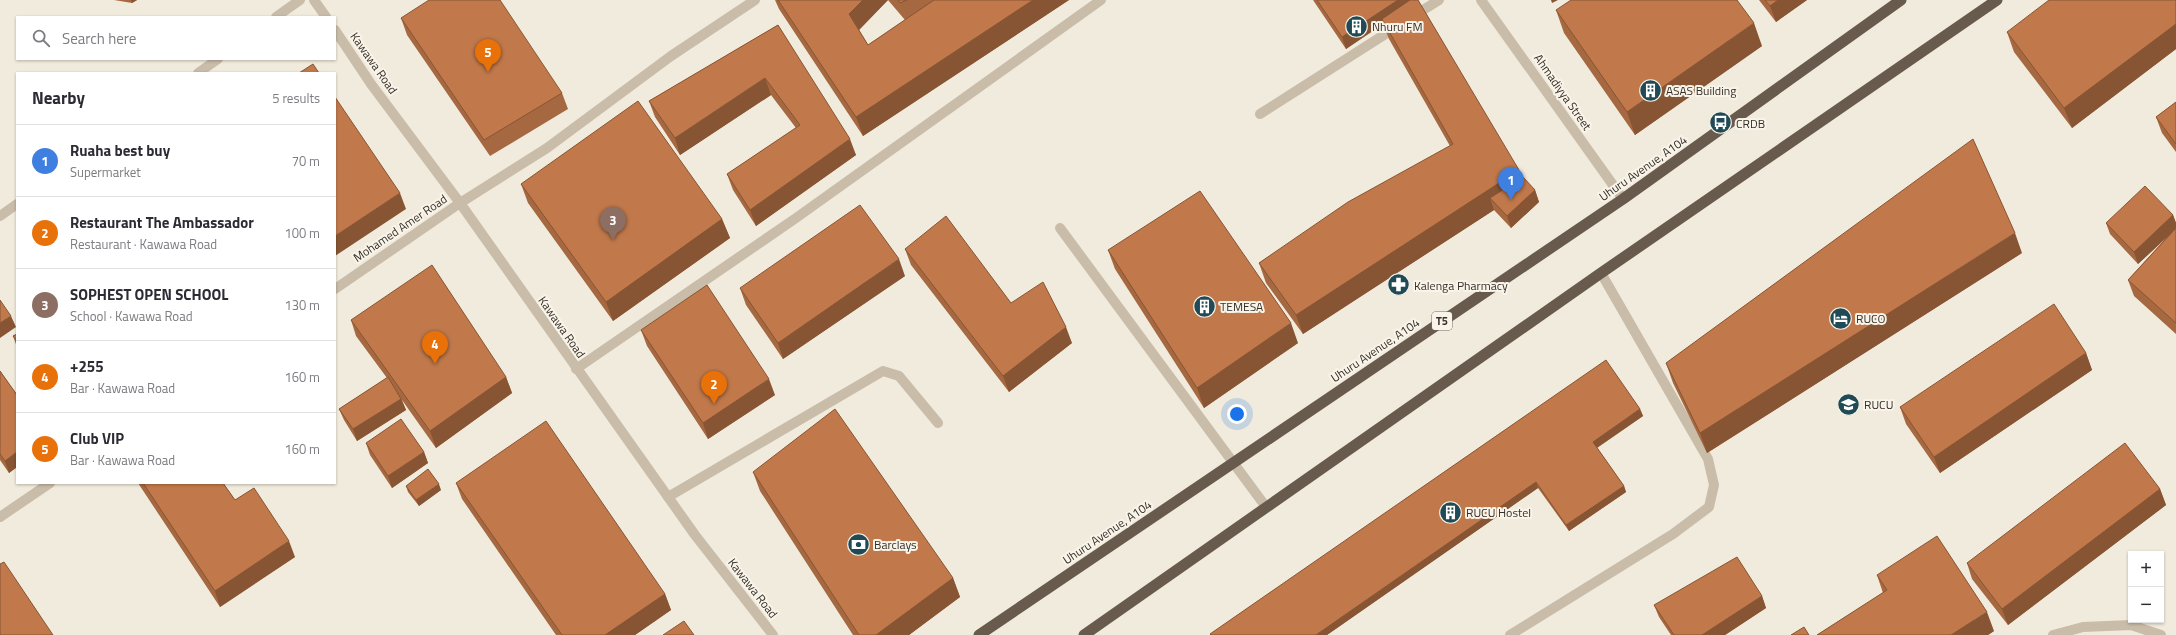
<!DOCTYPE html>
<meta charset="utf-8">
<style>
body{margin:0;font-family:"Titillium Web",sans-serif;background:#f2f2f3;color:#2b2b33}
.controls{position:absolute;right:12px;bottom:12px;display:grid;overflow:hidden;border-radius:0px;box-shadow:0 1px 3px #0004}
.controls button{width:36px;height:36px;display:grid;place-items:center;padding:0;border:0;border-bottom:1px solid #e1e1e2;background:#fff;color:#2b2b33;font:20px sans-serif}
.you{position:absolute;left:1237px;top:414px;width:14px;height:14px;margin:-10px;border:3px solid #fff;border-radius:50%;background:#1a73e8;box-shadow:0 0 0 6px #1a73e833}
.badge{display:grid;place-items:center;width:26px;height:26px;border-radius:50%;background:#db2777;color:#fff;font-size:13px;font-weight:700}
.pin{position:absolute;translate:-50% -33px;filter:drop-shadow(0 1px 2px #0008)}
.pin::after{content:'';position:absolute;top:21px;width:14px;height:12px;background:inherit;clip-path:polygon(0 0,100% 0,50% 100%)}
.list{margin:0;padding:0;list-style:none}
h2{display:flex;justify-content:space-between;align-items:center;height:52px;margin:0;padding:0 16px;font-size:17px}
h2 small{font-size:13px;font-weight:400;color:#7c7c81}
.list li{display:grid;grid-template-columns:26px 1fr auto;gap:12px;align-items:center;box-sizing:border-box;height:72px;padding:0 16px;border-top:1px solid #e1e1e2}
.list b{display:block;font-size:15px;white-space:nowrap}
.list p{margin:0;font-size:13px;white-space:nowrap;color:#7c7c81}
.list em{font-size:13px;font-style:normal;color:#7c7c81}
.icon{flex:none;width:22px;height:22px;fill:none;stroke:currentColor;stroke-width:2;stroke-linecap:round;stroke-linejoin:round}
.map{position:relative;flex:none;width:2176px;height:635px;overflow:hidden}
.search{position:absolute;background:#fff;box-shadow:0 1px 3px #0004;left:16px;top:16px;width:320px;height:44px;display:flex;align-items:center;gap:10px;box-sizing:border-box;padding:0 14px;border-radius:0px;color:#7c7c81;font-size:15px}
.panel{position:absolute;background:#fff;box-shadow:0 1px 3px #0004;left:16px;top:72px;width:320px;height:412px;border-radius:0px}
.map>svg:first-child{display:block}
.lines{fill:none;stroke-linecap:round;stroke-linejoin:round}
.service{stroke:#c9bca9;stroke-width:10}
.minor{stroke:#c9bca9;stroke-width:10}
.trunk{stroke:#685a4d;stroke-width:11}
.wall{fill:#a66840;fill-rule:evenodd}
.shaded-wall{fill:#875534}
.building{fill:#c1794b;stroke:#875534}
.labels{text-anchor:middle;dominant-baseline:central;stroke-width:4;stroke-linejoin:round;paint-order:stroke}
.shield{fill:#f9f4e9;stroke:#706a63;stroke-width:1}
.shield-label{font-size:11px;font-weight:bold;fill:#362f29}
.poi-label{font-size:12px;fill:#362f29;stroke:#f9f4e9;text-anchor:start}
.street-label{font-size:12px;fill:#362f29;stroke:#f9f4e9}
</style>
<div class="map">
<svg width="2176" height="635" viewBox="0 0 2176 635">
<rect width="100%" height="100%" fill="#f1ebdd"/>
<g class="lines">
<path class="service" d="M 1412,17 L 1439,0
M 1260,114 L 1398,26
M 460,203 L 547,148 L 671,56 L 755,0
M 1060,228 L 1266,507
M 668,497 L 883,371 L 899,376 L 938,423
M 1510,635 L 1673,534 L 1709,507 L 1714,485 L 1708,459 L 1601,273
M 2053,635 L 2083,627 L 2131,625 L 2161,635"/>
<path class="minor" d="M 314,0 L 326,17
M 1481,0 L 1623,199
M 276,17 L 300,0
M 335,30 L 371,84 L 460,203 L 695,535 L 773,635
M 198,73 L 218,59
M 0,216 L 17,204
M 335,289 L 460,203
M 576,369 L 796,218 L 1101,0
M 0,517 L 50,483"/>
<path class="trunk" d="M 979,635 L 1623,199 L 1901,0
M 1084,635 L 1601,273 L 1997,0"/>
</g>
<path class="wall" d="M 114,0 L 137,0 L 132,3 Z
M 775,0 L 1069,0 L 863,136 L 779,9 ZM 888,0 L 905,20 L 868,45 L 859,30 Z
M 1313,0 L 1418,0 L 1522,178 L 1535,190 L 1539,202 L 1511,228 L 1494,210 L 1303,334 L 1266,283 L 1259,263 L 1450,146 L 1389,39 L 1383,24 L 1346,49 Z
M 1759,0 L 1807,0 L 1776,22 Z
M 2176,0 L 2176,49 L 2072,128 L 2014,52 L 2007,32 Z
M 1556,10 L 1762,46 L 1635,135 L 1564,33 Z
M 401,18 L 562,93 L 568,109 L 490,156 L 407,35 Z
M 778,25 L 856,155 L 756,226 L 733,190 L 727,174 L 796,128 L 771,95 L 680,155 L 655,117 L 649,101 Z
M 2176,102 L 2176,152 L 2162,133 L 2156,117 Z
M 521,184 L 722,219 L 730,238 L 613,321 L 528,203 Z
M 2173,215 L 2176,223 L 2176,334 L 2134,296 L 2128,280 L 2168,236 L 2138,264 L 2110,234 L 2106,223 Z
M 905,249 L 1011,303 L 1072,343 L 1009,392 L 911,265 Z
M 1108,250 L 1298,343 L 1204,408 L 1115,269 Z
M 2022,253 L 1707,453 L 1673,383 L 1666,363 Z
M 905,276 L 783,359 L 746,305 L 740,288 Z
M 351,320 L 506,377 L 512,393 L 436,448 L 402,400 L 406,410 L 357,441 L 344,420 L 339,409 L 387,378 L 356,336 Z
M 641,330 L 775,395 L 708,439 L 647,346 Z
M 17,334 L 17,347 L 13,336 Z
M 2086,353 L 2092,370 L 1940,473 L 1906,424 L 1900,407 Z
M 0,371 L 17,395 L 17,467 L 9,473 L 0,460 Z
M 1640,409 L 1643,416 L 1597,448 L 1624,486 L 1626,492 L 1569,531 L 1538,488 L 1327,635 L 1211,635 Z
M 366,443 L 424,452 L 428,463 L 392,488 L 370,455 Z
M 753,472 L 953,578 L 960,597 L 909,635 L 853,635 L 760,491 Z
M 138,483 L 223,483 L 235,500 L 295,557 L 220,607 Z
M 456,483 L 665,594 L 671,610 L 635,635 L 556,635 L 462,499 Z
M 406,486 L 441,490 L 419,506 L 408,492 Z
M 2160,489 L 2166,505 L 2008,625 L 1972,579 L 1967,563 Z
M 1877,575 L 1994,631 L 1988,635 L 1817,635 L 1883,593 Z
M 1762,596 L 1766,608 L 1725,635 L 1671,635 L 1659,617 L 1654,605 Z"/>
<path class="shaded-wall" d="M 131,0 L 137,0 L 132,3 Z
M 863,0 L 888,0 L 856,33 L 849,14 Z
M 1033,0 L 1069,0 L 863,136 L 856,117 Z
M 1398,0 L 1416,0 L 1382,19 L 1383,24 L 1346,49 L 1342,37 Z
M 1551,0 L 1558,0 L 1552,3 Z
M 1778,0 L 1807,0 L 1776,22 L 1770,6 Z
M 1754,23 L 1762,46 L 1635,135 L 1627,112 Z
M 2176,24 L 2176,49 L 2072,128 L 2064,108 Z
M 765,78 L 771,95 L 680,155 L 675,138 Z
M 850,139 L 856,155 L 756,226 L 750,210 Z
M 1519,170 L 1526,189 L 1490,198 L 1494,210 L 1303,334 L 1296,315 Z
M 1535,190 L 1539,202 L 1511,228 L 1507,216 Z
M 400,193 L 406,209 L 335,256 L 335,236 Z
M 2173,215 L 2176,223 L 2176,229 L 2138,264 L 2134,252 Z
M 722,219 L 730,238 L 613,321 L 606,302 Z
M 2015,233 L 2022,253 L 1707,453 L 1700,433 Z
M 899,259 L 905,276 L 783,359 L 778,343 Z
M 11,316 L 16,327 L 0,338 L 0,323 Z
M 1291,323 L 1298,343 L 1204,408 L 1197,388 Z
M 1066,327 L 1072,343 L 1009,392 L 1003,376 Z
M 2086,353 L 2092,370 L 1940,473 L 1934,457 Z
M 506,377 L 512,393 L 436,448 L 430,431 Z
M 769,379 L 775,395 L 708,439 L 703,423 Z
M 401,399 L 406,410 L 357,441 L 353,429 Z
M 1640,409 L 1643,416 L 1595,449 L 1593,442 Z
M 17,452 L 17,467 L 9,473 L 5,461 Z
M 424,452 L 428,463 L 392,488 L 388,476 Z
M 1536,482 L 1538,488 L 1327,635 L 1316,635 Z
M 439,484 L 441,490 L 419,506 L 416,500 Z
M 1624,486 L 1626,492 L 1569,531 L 1566,525 Z
M 2160,489 L 2166,505 L 2008,625 L 2002,609 Z
M 289,541 L 295,557 L 220,607 L 215,591 Z
M 953,578 L 960,597 L 909,635 L 876,635 Z
M 665,594 L 671,610 L 635,635 L 605,635 Z
M 1762,596 L 1766,608 L 1725,635 L 1702,635 Z
M 1987,612 L 1994,631 L 1988,635 L 1951,635 Z"/>
<path class="building" d="M 429,0 L 500,0 L 562,93 L 484,140 L 401,18 Z
M 778,0 L 863,0 L 849,14 L 868,45 L 934,0 L 1033,0 L 856,117 Z
M 898,0 L 907,0 L 900,3 Z
M 1317,0 L 1398,0 L 1342,37 Z
M 1410,0 L 1418,0 L 1519,170 L 1296,315 L 1259,263 L 1348,202 L 1453,144 L 1382,19 Z
M 1571,0 L 1737,0 L 1754,23 L 1627,112 L 1556,10 Z
M 1765,0 L 1778,0 L 1770,6 Z
M 2049,0 L 2176,0 L 2176,24 L 2064,108 L 2007,32 Z
M 778,25 L 850,139 L 750,210 L 727,174 L 800,125 L 765,78 L 675,138 L 649,101 Z
M 313,64 L 319,73 L 299,73 Z
M 335,97 L 400,193 L 335,236 Z
M 638,101 L 722,219 L 606,302 L 521,184 Z
M 2176,102 L 2176,144 L 2156,117 Z
M 1973,139 L 2015,233 L 1700,433 L 1666,363 Z
M 1523,177 L 1535,190 L 1507,216 L 1490,198 Z
M 2145,186 L 2173,215 L 2134,252 L 2106,223 Z
M 1200,191 L 1291,323 L 1197,388 L 1108,250 Z
M 860,205 L 899,259 L 778,343 L 740,288 Z
M 946,216 L 1011,303 L 1043,282 L 1066,327 L 1003,376 L 905,249 Z
M 2176,228 L 2176,323 L 2128,280 Z
M 432,265 L 506,377 L 430,431 L 351,320 Z
M 707,285 L 769,379 L 703,423 L 641,330 Z
M 0,300 L 11,316 L 0,323 Z
M 2054,304 L 2086,353 L 1934,457 L 1900,407 Z
M 17,334 L 17,341 L 13,336 Z
M 1606,360 L 1640,409 L 1593,442 L 1624,486 L 1566,525 L 1536,482 L 1316,635 L 1211,635 L 1210,634 Z
M 0,371 L 17,395 L 17,452 L 5,461 L 0,454 Z
M 388,377 L 401,399 L 353,429 L 339,409 Z
M 835,409 L 953,578 L 876,635 L 859,635 L 753,472 Z
M 401,419 L 424,452 L 388,476 L 366,443 Z
M 546,421 L 665,594 L 605,635 L 562,635 L 456,483 Z
M 2125,443 L 2160,489 L 2002,609 L 1967,563 Z
M 428,469 L 439,484 L 416,500 L 406,486 Z
M 143,483 L 223,483 L 235,500 L 254,488 L 289,541 L 215,591 Z
M 1937,536 L 1987,612 L 1951,635 L 1817,635 L 1887,590 L 1877,575 Z
M 1737,557 L 1762,596 L 1702,635 L 1674,635 L 1654,605 Z
M 4,562 L 53,635 L 0,635 L 0,564 Z
M 684,621 L 694,635 L 663,635 Z
M 1804,627 L 1809,635 L 1791,635 Z"/>
<defs>
<symbol id="building-disc" viewBox="-11 -11 22 22"><circle r="9.5" fill="#204a56" stroke="#f9f4e9"/><path d="M-4-6H4V6H1V3H-1V6H-4ZM-2.5-4.3h1.7v1.8h-1.7ZM.8-4.3h1.7v1.8H.8ZM-2.5-1h1.7V.8h-1.7ZM.8-1h1.7V.8H.8Z" fill="#fff"/></symbol>
<symbol id="bus-disc" viewBox="-11 -11 22 22"><circle r="9.5" fill="#204a56" stroke="#f9f4e9"/><path d="M-5-6H5V4H4V6H2V4H-2V6H-4V4H-5ZM-3.5-4V0h7V-4ZM-3.5 1.2v1.5H-2V1.2ZM2 1.2v1.5H3.5V1.2Z" fill="#fff"/></symbol>
<symbol id="pharmacy-disc" viewBox="-11 -11 22 22"><circle r="9.5" fill="#204a56" stroke="#f9f4e9"/><path d="M-2-6h4v4h4v4h-4v4h-4v-4h-4v-4h4Z" fill="#fff"/></symbol>
<symbol id="hotel-disc" viewBox="-11 -11 22 22"><circle r="9.5" fill="#204a56" stroke="#f9f4e9"/><path d="M-6-4.5h1.5V1H6V5H4.5V3h-9V5H-6ZM-4 0a1.8 1.8 0 1 1 3.6 0ZM.5 0V-2.5h3Q6-2.5 6 0Z" fill="#fff"/></symbol>
<symbol id="university-disc" viewBox="-11 -11 22 22"><circle r="9.5" fill="#204a56" stroke="#f9f4e9"/><path d="M0-5L7-2L0 1L-7-2ZM-4 1L0 2.5L4 1V4Q0 6-4 4Z" fill="#fff"/></symbol>
<symbol id="bank-disc" viewBox="-11 -11 22 22"><circle r="9.5" fill="#204a56" stroke="#f9f4e9"/><path d="M-6-4H6V4H-6ZM0-2.3a2.3 2.3 0 1 0 0 4.6a2.3 2.3 0 1 0 0-4.6Z" fill="#fff"/></symbol>
</defs>
<g fill-rule="evenodd">
<use href="#building-disc" x="1344" y="14" width="25" height="25"/>
<use href="#building-disc" x="1638" y="78" width="25" height="25"/>
<use href="#bus-disc" x="1708" y="110" width="25" height="25"/>
<use href="#pharmacy-disc" x="1386" y="272" width="25" height="25"/>
<use href="#building-disc" x="1192" y="294" width="25" height="25"/>
<use href="#hotel-disc" x="1828" y="306" width="25" height="25"/>
<use href="#university-disc" x="1836" y="392" width="25" height="25"/>
<use href="#building-disc" x="1438" y="500" width="25" height="25"/>
<use href="#bank-disc" x="846" y="532" width="25" height="25"/>
</g>
<g class="labels">
<rect class="shield" x="1432" y="312" width="20" height="18" rx="3"/>
<g class="shield-label">
<text x="1442" y="321">T5</text>
</g>
<g class="poi-label">
<text x="1372" y="26">Nhuru FM</text>
<text x="1666" y="90">ASAS Building</text>
<text x="1736" y="123">CRDB</text>
<text x="1414" y="285">Kalenga Pharmacy</text>
<text x="1220" y="306">TEMESA</text>
<text x="1856" y="318">RUCO</text>
<text x="1864" y="404">RUCU</text>
<text x="1466" y="512">RUCU Hostel</text>
<text x="874" y="544">Barclays</text>
</g>
<g class="street-label">
<text transform="translate(374 63) rotate(55)">Kawawa Road</text>
<text transform="translate(1563 92) rotate(55)">Ahmadiyya Street</text>
<text transform="translate(1643 168) rotate(-35)">Uhuru Avenue, A104</text>
<text transform="translate(400 228) rotate(-34)">Mohamed Amer Road</text>
<text transform="translate(562 327) rotate(55)">Kawawa Road</text>
<text transform="translate(1375 350) rotate(-34)">Uhuru Avenue, A104</text>
<text transform="translate(1107 532) rotate(-34)">Uhuru Avenue, A104</text>
<text transform="translate(753 588) rotate(52)">Kawawa Road</text>
</g>
</g>
</svg>
<div class="controls">
<button>+</button>
<button>−</button>
</div>
<div class="you"></div>
<div class="pin badge" style="left:1511px;top:200px;background:#3f7fe0">1</div>
<div class="pin badge" style="left:714px;top:404px;background:#e8710a">2</div>
<div class="pin badge" style="left:613px;top:240px;background:#8d6e63">3</div>
<div class="pin badge" style="left:435px;top:364px;background:#e8710a">4</div>
<div class="pin badge" style="left:488px;top:72px;background:#e8710a">5</div>
<div class="search"><svg class="icon" aria-label="search" viewBox="0 0 24 24"><circle cx="10" cy="10" r="6"/><path d="M15 15l6 6"/></svg>Search here</div>
<section class="panel">
<h2>Nearby<small>5 results</small></h2>
<ul class="list">
<li><span class="badge" style="background:#3f7fe0">1</span><div><b>Ruaha best buy</b><p>Supermarket</p></div><em>70 m</em></li>
<li><span class="badge" style="background:#e8710a">2</span><div><b>Restaurant The Ambassador</b><p>Restaurant · Kawawa Road</p></div><em>100 m</em></li>
<li><span class="badge" style="background:#8d6e63">3</span><div><b>SOPHEST OPEN SCHOOL</b><p>School · Kawawa Road</p></div><em>130 m</em></li>
<li><span class="badge" style="background:#e8710a">4</span><div><b>+255</b><p>Bar · Kawawa Road</p></div><em>160 m</em></li>
<li><span class="badge" style="background:#e8710a">5</span><div><b>Club VIP</b><p>Bar · Kawawa Road</p></div><em>160 m</em></li>
</ul>
</section>
</div>
